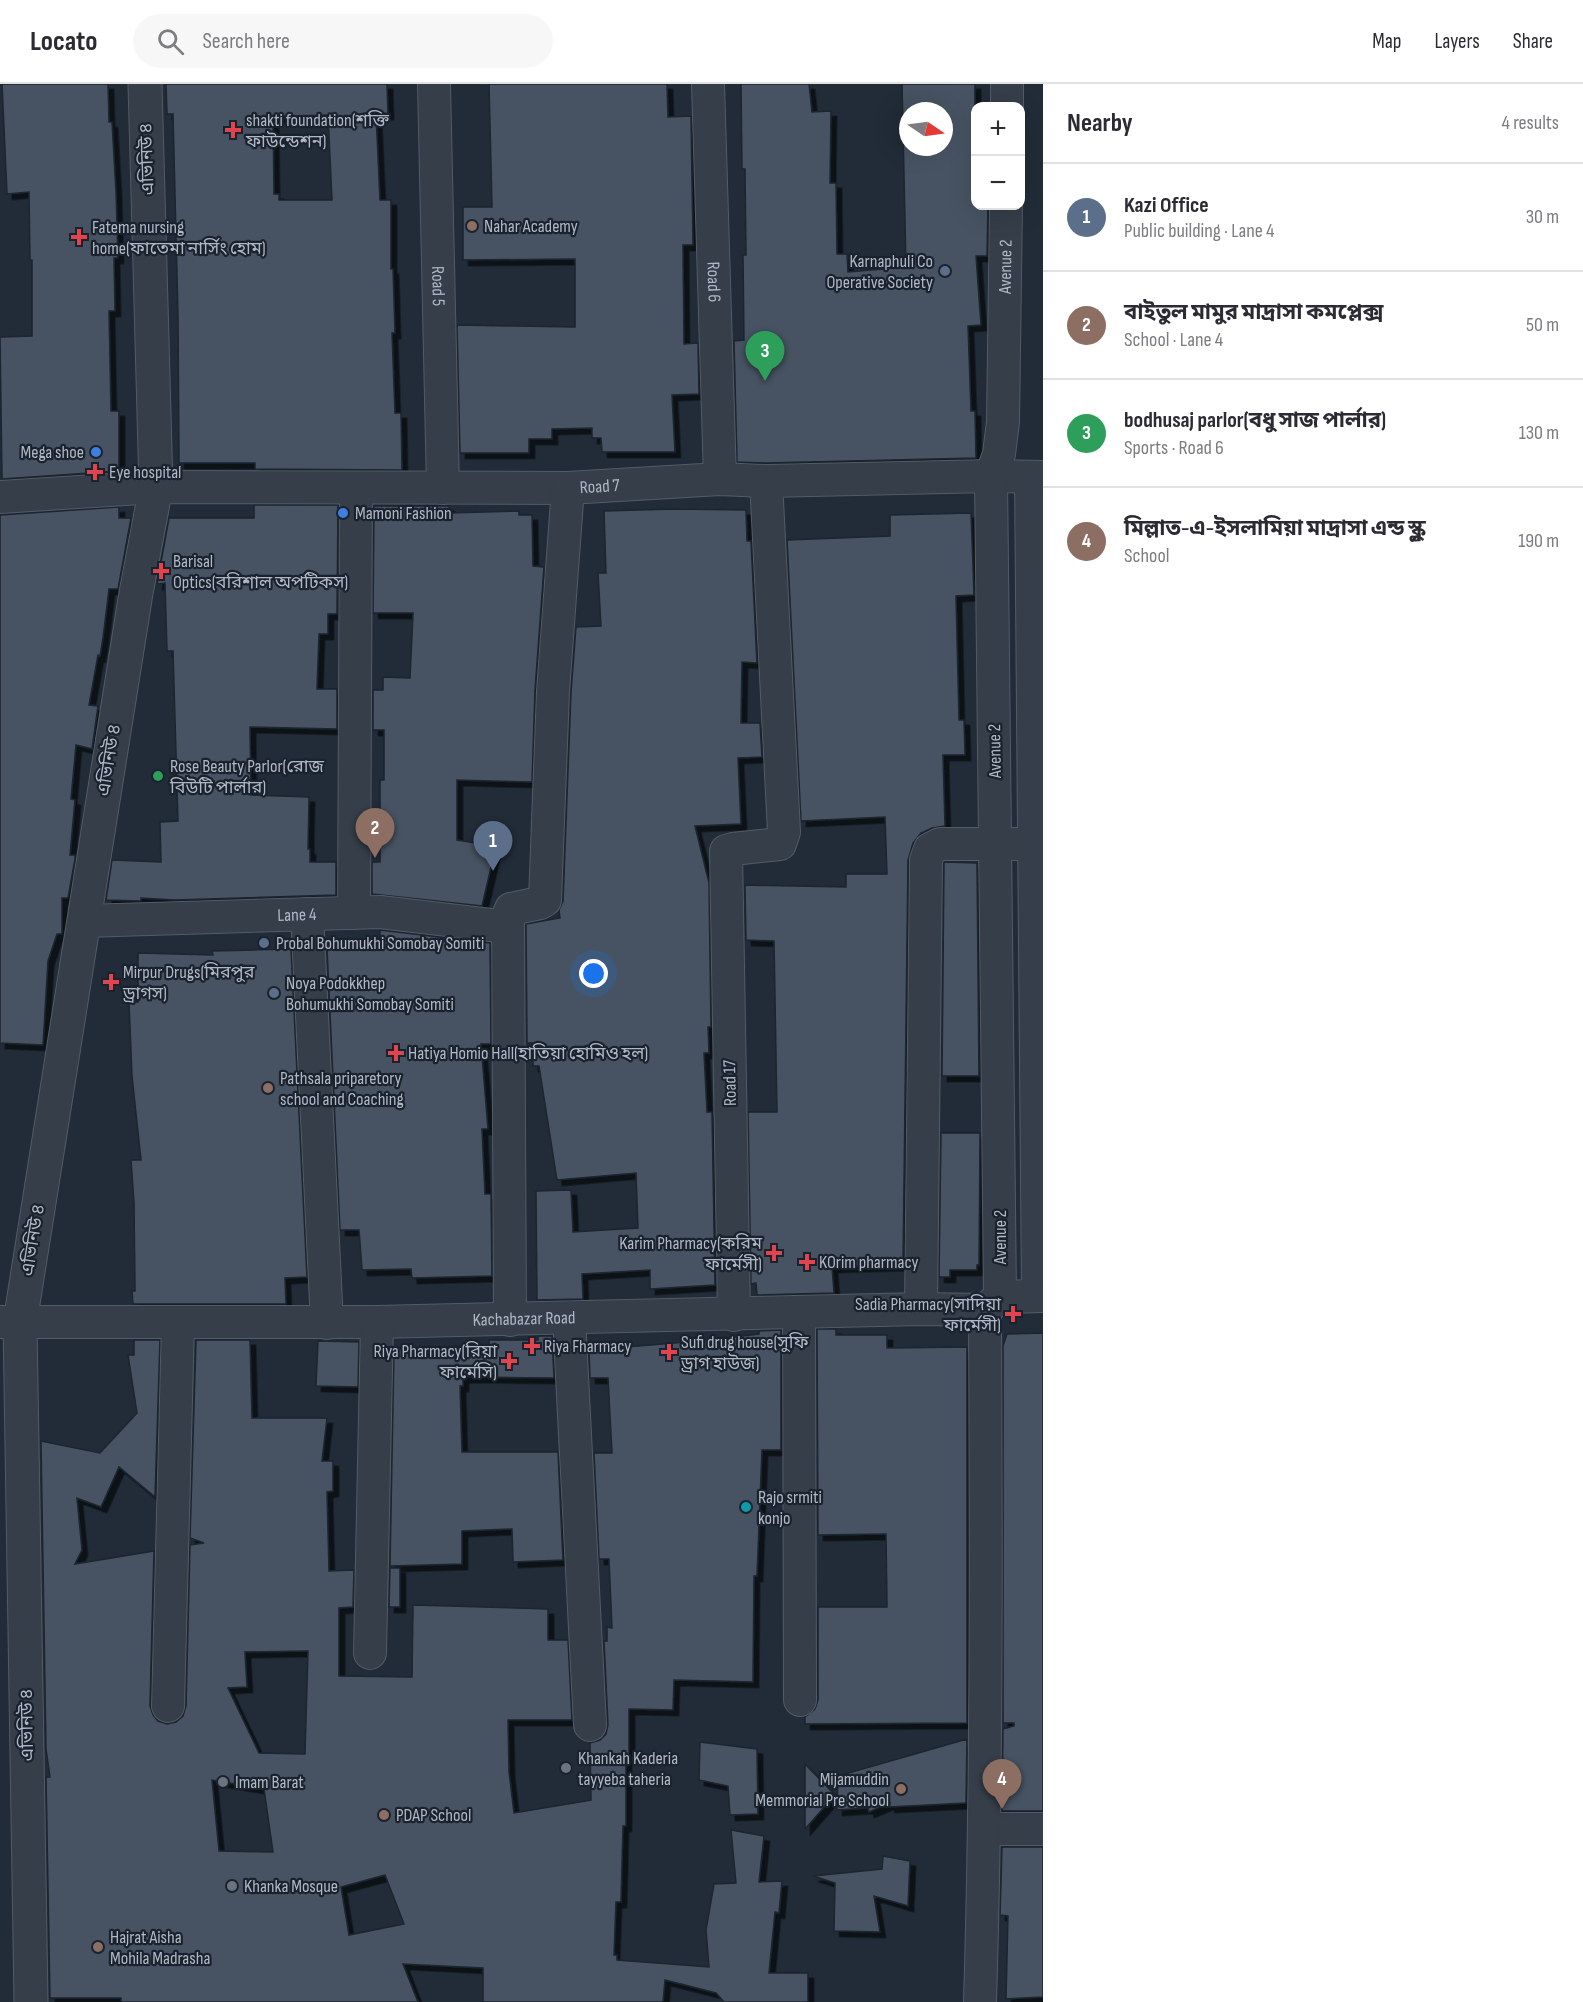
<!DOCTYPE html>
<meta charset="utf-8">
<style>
body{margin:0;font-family:"Sofia Sans Condensed","Noto Sans Bengali",sans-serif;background:#f7f7f7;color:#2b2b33}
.controls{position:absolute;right:18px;top:18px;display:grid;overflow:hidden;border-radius:12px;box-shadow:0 6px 24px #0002}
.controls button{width:54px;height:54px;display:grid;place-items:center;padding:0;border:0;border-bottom:2px solid #e1e1e2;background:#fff;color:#2b2b33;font:30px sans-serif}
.compass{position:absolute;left:899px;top:18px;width:54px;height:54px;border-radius:50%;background:#fff;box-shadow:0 6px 24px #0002;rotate:103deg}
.you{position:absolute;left:594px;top:890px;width:21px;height:21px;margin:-15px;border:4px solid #fff;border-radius:50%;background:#1a73e8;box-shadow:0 0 0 9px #1a73e833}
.badge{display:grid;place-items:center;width:39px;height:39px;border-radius:50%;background:#53688a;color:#fff;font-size:20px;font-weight:700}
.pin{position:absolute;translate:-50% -50px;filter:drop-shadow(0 2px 3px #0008)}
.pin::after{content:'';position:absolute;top:32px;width:21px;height:18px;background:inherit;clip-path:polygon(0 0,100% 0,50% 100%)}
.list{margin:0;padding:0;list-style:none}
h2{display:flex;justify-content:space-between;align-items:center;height:78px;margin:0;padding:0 24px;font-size:26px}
h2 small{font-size:20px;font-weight:400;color:#7c7c81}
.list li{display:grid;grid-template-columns:39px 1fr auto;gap:18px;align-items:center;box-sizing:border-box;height:108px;padding:0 24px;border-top:2px solid #e1e1e2}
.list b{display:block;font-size:22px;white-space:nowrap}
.list p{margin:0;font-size:20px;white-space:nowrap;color:#7c7c81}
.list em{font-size:20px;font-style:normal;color:#7c7c81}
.icon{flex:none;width:33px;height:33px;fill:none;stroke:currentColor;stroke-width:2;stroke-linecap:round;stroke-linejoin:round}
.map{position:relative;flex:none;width:1043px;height:1918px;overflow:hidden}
header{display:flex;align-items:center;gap:36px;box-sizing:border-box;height:84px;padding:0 30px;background:#fff;border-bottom:2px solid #e1e1e2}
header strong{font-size:28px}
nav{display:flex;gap:33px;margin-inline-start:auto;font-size:21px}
.search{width:420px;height:54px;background:#f7f7f7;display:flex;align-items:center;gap:15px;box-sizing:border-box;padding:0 21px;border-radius:33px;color:#7c7c81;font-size:22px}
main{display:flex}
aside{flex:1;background:#fff}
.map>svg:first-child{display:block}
.building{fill:#475362;stroke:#1c252f;stroke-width:1.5;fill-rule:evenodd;filter:url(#shadow)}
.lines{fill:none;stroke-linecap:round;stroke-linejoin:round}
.minor-casing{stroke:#535b67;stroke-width:34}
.tertiary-casing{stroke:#535b67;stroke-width:35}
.minor{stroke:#353e49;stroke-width:32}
.tertiary{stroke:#353e49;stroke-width:33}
.health-dot{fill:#e0444e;stroke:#1a232d;stroke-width:2}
.education-dot{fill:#8d6e63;stroke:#1a232d;stroke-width:2}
.service-dot{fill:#5c6f8a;stroke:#1a232d;stroke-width:2}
.shop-dot{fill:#3f7fe0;stroke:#1a232d;stroke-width:2}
.leisure-dot{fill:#2e9e5b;stroke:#1a232d;stroke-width:2}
.culture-dot{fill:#0f9aa8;stroke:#1a232d;stroke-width:2}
.worship-dot{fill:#6b7280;stroke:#1a232d;stroke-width:2}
.labels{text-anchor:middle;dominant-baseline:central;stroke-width:4.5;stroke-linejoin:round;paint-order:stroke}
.poi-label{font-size:18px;fill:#b0b8c5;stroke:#1a232d;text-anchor:start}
.street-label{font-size:18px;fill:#b0b8c5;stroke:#1a232d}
</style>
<header>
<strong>Locato</strong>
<div class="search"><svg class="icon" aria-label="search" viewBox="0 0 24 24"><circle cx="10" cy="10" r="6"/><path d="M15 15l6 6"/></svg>Search here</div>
<nav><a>Map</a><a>Layers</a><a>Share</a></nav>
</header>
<main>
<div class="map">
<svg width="1043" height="1918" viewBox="0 0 1043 1918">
<defs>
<filter id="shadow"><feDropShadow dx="5.5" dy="5.5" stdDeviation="0" flood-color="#0009"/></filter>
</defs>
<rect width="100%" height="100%" fill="#212c38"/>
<path class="building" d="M 2,0 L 108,0 L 109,38 L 112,38 L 116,108 L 118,174 L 114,174 L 115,227 L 109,227 L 111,327 L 119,327 L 119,387 L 2,395 L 0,253 L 32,252 L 32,176 L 30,176 L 29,108 L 7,110 Z
M 166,0 L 387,0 L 388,30 L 376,30 L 380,116 L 391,116 L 391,185 L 393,185 L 395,249 L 392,249 L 395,329 L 401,329 L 402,386 L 255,385 L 255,379 L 179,379 L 178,232 L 173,30 L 167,30 ZM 328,31 L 332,116 L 279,116 L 279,110 L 274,110 L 273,33 Z
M 489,0 L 667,0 L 668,33 L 691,32 L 693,161 L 683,161 L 684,260 L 698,259 L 699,310 L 672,311 L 675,368 L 602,368 L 601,354 L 592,354 L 592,344 L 552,345 L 552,355 L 529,355 L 529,369 L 460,369 L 457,241 L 575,243 L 575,175 L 463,176 L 463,123 L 492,123 Z
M 741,0 L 809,0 L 812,28 L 831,27 L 830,99 L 836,99 L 837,170 L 847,170 L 848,188 L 906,183 L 902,0 L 975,0 L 975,122 L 988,122 L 987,172 L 976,172 L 981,241 L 968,242 L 971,327 L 975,327 L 976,374 L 766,379 L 737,378 L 734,257 L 744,256 L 743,171 L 746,171 L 745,85 L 742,85 ZM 908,27 L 944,27 L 944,63 L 908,63 Z
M 254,421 L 338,421 L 337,530 L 328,530 L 328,550 L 319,550 L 317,605 L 337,605 L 337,645 L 250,643 L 251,711 L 309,713 L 308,765 L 310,765 L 310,778 L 336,778 L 336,811 L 175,816 L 141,814 L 141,817 L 106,816 L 112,776 L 161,778 L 160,738 L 178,737 L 173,567 L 167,567 L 165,499 L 157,500 L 169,434 L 254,434 Z
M 374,422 L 449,422 L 450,429 L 519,427 L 519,431 L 532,431 L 533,482 L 544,483 L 535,606 L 532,698 L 457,696 L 457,756 L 496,762 L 482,822 L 372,810 L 372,778 L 380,778 L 380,696 L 384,696 L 384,646 L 373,646 L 373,606 L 383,606 L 383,593 L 410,594 L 413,529 L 373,529 Z
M 119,423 L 119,434 L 131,434 L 118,505 L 109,505 L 103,554 L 100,572 L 98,571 L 89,621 L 98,622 L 92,665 L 76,661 L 71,715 L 75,716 L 70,771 L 75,771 L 75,775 L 68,814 L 62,814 L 62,850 L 57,850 L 48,877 L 43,961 L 0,959 L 0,431 Z
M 674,425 L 746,426 L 747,457 L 751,457 L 757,579 L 742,578 L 741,639 L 760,639 L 762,673 L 738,674 L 741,740 L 695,742 L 709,799 L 711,943 L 708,943 L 709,969 L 704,969 L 707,1028 L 712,1028 L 715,1201 L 650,1205 L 650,1186 L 582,1190 L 583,1215 L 537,1216 L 536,1107 L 571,1106 L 573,1148 L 638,1144 L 636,1089 L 557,1096 L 539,982 L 533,982 L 533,959 L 527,959 L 526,840 L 560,834 L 559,826 L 563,817 L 571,608 L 576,543 L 601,542 L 598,489 L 606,489 L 604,427 Z
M 971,429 L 974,511 L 956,512 L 959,636 L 964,636 L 965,671 L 943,671 L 945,742 L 932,744 L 921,749 L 913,759 L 908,776 L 903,1181 L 832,1183 L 834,1209 L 757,1211 L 756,1199 L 751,1200 L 748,1028 L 777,1028 L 774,857 L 746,856 L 745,801 L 846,803 L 846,790 L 887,790 L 885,733 L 801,737 L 787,456 L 890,452 L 890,431 Z
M 944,778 L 977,779 L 979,992 L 942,992 Z
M 380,846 L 490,859 L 491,960 L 481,960 L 488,1045 L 482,1045 L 485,1110 L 491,1110 L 492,1192 L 412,1194 L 411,1185 L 362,1186 L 359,1146 L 340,1146 L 327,864 L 380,862 Z
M 291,865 L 307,1193 L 285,1194 L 286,1220 L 133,1220 L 132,1207 L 135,1207 L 134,1119 L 131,1076 L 141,1076 L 132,992 L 129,918 L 138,918 L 138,869 L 213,871 L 212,867 Z
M 941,1049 L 980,1049 L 979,1181 L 977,1181 L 977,1186 L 950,1186 L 950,1193 L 939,1193 Z
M 817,1245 L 836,1245 L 836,1251 L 887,1251 L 887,1264 L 967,1263 L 967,1639 L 805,1640 L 805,1633 L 815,1625 L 818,1616 L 818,1523 L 887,1523 L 886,1450 L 818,1451 Z
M 781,1246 L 781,1366 L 762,1366 L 757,1492 L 754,1492 L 753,1598 L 674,1596 L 673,1626 L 629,1625 L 629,1671 L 626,1671 L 626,1742 L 623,1742 L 621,1818 L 616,1818 L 614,1871 L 617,1871 L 617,1876 L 709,1883 L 706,1846 L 714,1800 L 736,1799 L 731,1746 L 764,1752 L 759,1798 L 782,1797 L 779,1829 L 775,1828 L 769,1889 L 808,1889 L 808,1918 L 724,1918 L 716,1909 L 665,1896 L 663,1918 L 483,1918 L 483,1884 L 403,1880 L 418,1918 L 121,1918 L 121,1914 L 50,1914 L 46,1693 L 50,1693 L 46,1665 L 41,1357 L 100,1369 L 137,1329 L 128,1271 L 134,1271 L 134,1256 L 160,1256 L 155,1413 L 119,1383 L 101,1423 L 77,1414 L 82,1466 L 75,1480 L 154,1467 L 150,1622 L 153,1631 L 158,1637 L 167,1640 L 176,1638 L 183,1632 L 186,1622 L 190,1461 L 204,1459 L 190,1454 L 196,1256 L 250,1256 L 252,1334 L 327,1334 L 322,1377 L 333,1377 L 333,1407 L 327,1408 L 329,1487 L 354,1486 L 353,1523 L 339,1524 L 339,1592 L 412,1593 L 413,1521 L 548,1525 L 548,1556 L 568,1556 L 572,1636 L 508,1636 L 509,1688 L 514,1729 L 591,1716 L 590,1659 L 600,1656 L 606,1650 L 608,1641 L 604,1557 L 607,1557 L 607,1543 L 612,1544 L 609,1475 L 599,1475 L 594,1369 L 612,1369 L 608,1294 L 590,1294 L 589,1266 L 699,1257 L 759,1250 L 759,1247 ZM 308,1567 L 305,1670 L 259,1669 L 228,1604 L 247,1603 L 245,1568 ZM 212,1696 L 264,1705 L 273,1768 L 219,1767 ZM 385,1791 L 404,1840 L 349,1851 L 341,1803 Z
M 1043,1249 L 1043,1727 L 1002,1727 L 1003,1645 L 1014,1642 L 1014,1639 L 1003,1639 L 1003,1262 L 1007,1250 Z
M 538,1252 L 552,1252 L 554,1294 L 463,1293 L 463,1302 L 460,1302 L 462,1368 L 558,1368 L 563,1476 L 513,1478 L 512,1445 L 462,1447 L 462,1480 L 390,1482 L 394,1265 L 489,1261 L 489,1256 L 538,1256 Z
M 318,1257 L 359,1258 L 358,1303 L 316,1302 Z
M 390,1484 L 400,1484 L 400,1523 L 389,1523 Z
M 967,1655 L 966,1719 L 889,1723 L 890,1719 L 869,1728 L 868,1724 L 837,1726 L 838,1692 Z
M 700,1658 L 757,1665 L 758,1730 L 730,1731 L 728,1702 L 699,1696 Z
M 805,1680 L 835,1711 L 805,1745 Z
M 1002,1763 L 1043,1763 L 1043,1913 L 1006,1915 L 1008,1832 L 1000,1831 Z
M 883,1772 L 910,1777 L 908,1822 L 874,1812 L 880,1848 L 834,1847 L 835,1799 L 813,1792 L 882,1785 Z"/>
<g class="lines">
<defs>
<g id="minor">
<path id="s1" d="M 434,0 L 443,404"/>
<path id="s2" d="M 708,0 L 720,395"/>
<path d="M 1007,22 L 1007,0"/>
<path d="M 1031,393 L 1038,1212"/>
<path id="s3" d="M 0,413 L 156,403 L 568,404 L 720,395 L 766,397 L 991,392 L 1043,393"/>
<path d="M 354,829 L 356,404"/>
<path d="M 307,830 L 327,1239"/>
<path id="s4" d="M 84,837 L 380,828 L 508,843"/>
<path id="s5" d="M 1000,1213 L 991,392 L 999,370 L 1003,338 L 1006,122"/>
<path d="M 921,1225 L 926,776 L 930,765 L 940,760 L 1018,760"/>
<path d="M 799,1229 L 800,1616"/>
<path d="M 734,1231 L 726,767 L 733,765 L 780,760 L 784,748 L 766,397"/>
<path d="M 569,1234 L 590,1641"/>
<path d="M 510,1236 L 508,832 L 511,825 L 540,819 L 545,816 L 553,607 L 568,404"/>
<path id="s6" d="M 0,1238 L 377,1238 L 921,1225 L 985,1226 L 1000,1213 L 1043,1212"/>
<path d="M 370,1569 L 377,1238"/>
<path d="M 168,1622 L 178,1239"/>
<path d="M 985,1745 L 1043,1745"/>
<path d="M 980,1918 C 987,1687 986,1457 985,1226"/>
</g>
<path id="tertiary" d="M 31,1918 L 20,1238 L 136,509 L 156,403 L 145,0"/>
</defs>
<use href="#minor" class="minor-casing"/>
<use href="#tertiary" class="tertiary-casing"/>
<use href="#minor" class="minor"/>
<use href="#tertiary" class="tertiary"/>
</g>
<g class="health-dot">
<path d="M230 37h6v6h6v6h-6v6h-6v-6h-6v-6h6z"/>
<path d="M76 144h6v6h6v6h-6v6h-6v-6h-6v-6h6z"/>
<path d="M92 379h6v6h6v6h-6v6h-6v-6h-6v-6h6z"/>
<path d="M158 478h6v6h6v6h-6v6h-6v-6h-6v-6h6z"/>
<path d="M108 889h6v6h6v6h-6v6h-6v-6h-6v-6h6z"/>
<path d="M393 960h6v6h6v6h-6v6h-6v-6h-6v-6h6z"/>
<path d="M771 1160h6v6h6v6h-6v6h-6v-6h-6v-6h6z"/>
<path d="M804 1169h6v6h6v6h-6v6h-6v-6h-6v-6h6z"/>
<path d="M1010 1221h6v6h6v6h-6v6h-6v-6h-6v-6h6z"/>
<path d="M529 1253h6v6h6v6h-6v6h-6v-6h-6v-6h6z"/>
<path d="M666 1259h6v6h6v6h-6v6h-6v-6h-6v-6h6z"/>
<path d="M506 1268h6v6h6v6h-6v6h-6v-6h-6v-6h6z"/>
</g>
<g class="education-dot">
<circle cx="472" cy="142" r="6"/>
<circle cx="268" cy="1004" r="6"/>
<circle cx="901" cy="1705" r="6"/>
<circle cx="384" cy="1731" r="6"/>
<circle cx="98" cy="1863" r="6"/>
</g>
<g class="service-dot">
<circle cx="945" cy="187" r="6"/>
<circle cx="264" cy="859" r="6"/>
<circle cx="274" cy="909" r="6"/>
</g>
<g class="shop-dot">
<circle cx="96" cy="368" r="6"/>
<circle cx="343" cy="429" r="6"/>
</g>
<circle class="leisure-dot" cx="158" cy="692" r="6"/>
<circle class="culture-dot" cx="746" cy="1423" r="6"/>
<g class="worship-dot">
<circle cx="566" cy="1684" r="6"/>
<circle cx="223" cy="1698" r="6"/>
<circle cx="232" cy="1802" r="6"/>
</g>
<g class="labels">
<g class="poi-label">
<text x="246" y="36">shakti foundation(শক্তি<tspan x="246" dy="21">ফাউন্ডেশন)</tspan></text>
<text x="484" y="142">Nahar Academy</text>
<text x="92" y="143">Fatema nursing<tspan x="92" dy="21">home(ফাতেমা নার্সিং হোম)</tspan></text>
<text x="933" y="177" text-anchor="end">Karnaphuli Co<tspan x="933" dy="21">Operative Society</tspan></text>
<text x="84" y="368" text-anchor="end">Mega shoe</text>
<text x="109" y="388">Eye hospital</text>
<text x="355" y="429">Mamoni Fashion</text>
<text x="173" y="477">Barisal<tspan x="173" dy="21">Optics(বরিশাল অপটিকস)</tspan></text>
<text x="170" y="682">Rose Beauty Parlor(রোজ<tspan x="170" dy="21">বিউটি পার্লার)</tspan></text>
<text x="276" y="859">Probal Bohumukhi Somobay Somiti</text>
<text x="123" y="888">Mirpur Drugs(মিরপুর<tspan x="123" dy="21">ড্রাগস)</tspan></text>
<text x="286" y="899">Noya Podokkhep<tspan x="286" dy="21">Bohumukhi Somobay Somiti</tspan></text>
<text x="408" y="969">Hatiya Homio Hall(হাতিয়া হোমিও হল)</text>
<text x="280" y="994">Pathsala priparetory<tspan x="280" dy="21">school and Coaching</tspan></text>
<text x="762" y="1159" text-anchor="end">Karim Pharmacy(করিম<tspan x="762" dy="21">ফার্মেসী)</tspan></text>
<text x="819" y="1178">KOrim pharmacy</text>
<text x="1001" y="1220" text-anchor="end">Sadia Pharmacy(সাদিয়া<tspan x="1001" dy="21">ফার্মেসী)</tspan></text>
<text x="681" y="1258">Sufi drug house(সুফি<tspan x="681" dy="21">ড্রাগ হাউজ)</tspan></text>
<text x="544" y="1262">Riya Fharmacy</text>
<text x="497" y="1267" text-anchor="end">Riya Pharmacy(রিয়া<tspan x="497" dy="21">ফার্মেসি)</tspan></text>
<text x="758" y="1413">Rajo srmiti<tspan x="758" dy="21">konjo</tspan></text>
<text x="578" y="1674">Khankah Kaderia<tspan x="578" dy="21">tayyeba taheria</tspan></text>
<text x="889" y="1695" text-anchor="end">Mijamuddin<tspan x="889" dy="21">Memmorial Pre School</tspan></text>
<text x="235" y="1698">Imam Barat</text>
<text x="396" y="1731">PDAP School</text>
<text x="244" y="1802">Khanka Mosque</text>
<text x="110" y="1853">Hajrat Aisha<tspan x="110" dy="21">Mohila Madrasha</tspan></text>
</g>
<g class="street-label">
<text transform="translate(147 75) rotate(-92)">এভিনিউ ৪</text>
<text stroke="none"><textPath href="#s5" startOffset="1032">Avenue 2</textPath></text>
<text stroke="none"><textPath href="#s2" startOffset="198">Road 6</textPath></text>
<text stroke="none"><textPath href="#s1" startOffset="202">Road 5</textPath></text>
<text stroke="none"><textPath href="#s3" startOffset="600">Road 7</textPath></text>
<text transform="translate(995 667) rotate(-91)">Avenue 2</text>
<text transform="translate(109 676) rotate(-81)">এভিনিউ ৪</text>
<text stroke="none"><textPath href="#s4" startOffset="213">Lane 4</textPath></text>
<text transform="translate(730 999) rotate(-91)">Road 17</text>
<text transform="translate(1000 1153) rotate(-90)">Avenue 2</text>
<text transform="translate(33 1156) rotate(-81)">এভিনিউ ৪</text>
<text stroke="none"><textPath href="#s6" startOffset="524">Kachabazar Road</textPath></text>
<text transform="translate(27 1641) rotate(-91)">এভিনিউ ৪</text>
</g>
</g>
</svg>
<div class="controls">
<button>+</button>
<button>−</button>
</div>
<svg class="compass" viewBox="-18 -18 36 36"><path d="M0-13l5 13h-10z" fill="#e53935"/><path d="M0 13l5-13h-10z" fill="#7c7c81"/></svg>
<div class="you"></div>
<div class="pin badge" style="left:493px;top:787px;background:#5c6f8a">1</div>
<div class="pin badge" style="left:375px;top:774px;background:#8d6e63">2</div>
<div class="pin badge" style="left:765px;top:297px;background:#2e9e5b">3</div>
<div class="pin badge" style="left:1002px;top:1725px;background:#8d6e63">4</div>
</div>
<aside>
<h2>Nearby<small>4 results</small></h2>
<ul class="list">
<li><span class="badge" style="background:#5c6f8a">1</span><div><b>Kazi Office</b><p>Public building · Lane 4</p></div><em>30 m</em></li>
<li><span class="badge" style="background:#8d6e63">2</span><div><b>বাইতুল মামুর মাদ্রাসা কমপ্লেক্স</b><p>School · Lane 4</p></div><em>50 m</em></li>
<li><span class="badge" style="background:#2e9e5b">3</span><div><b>bodhusaj parlor(বধু সাজ পার্লার)</b><p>Sports · Road 6</p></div><em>130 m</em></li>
<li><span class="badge" style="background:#8d6e63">4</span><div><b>মিল্লাত-এ-ইসলামিয়া মাদ্রাসা এন্ড স্কুল</b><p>School</p></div><em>190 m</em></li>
</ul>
</aside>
</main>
